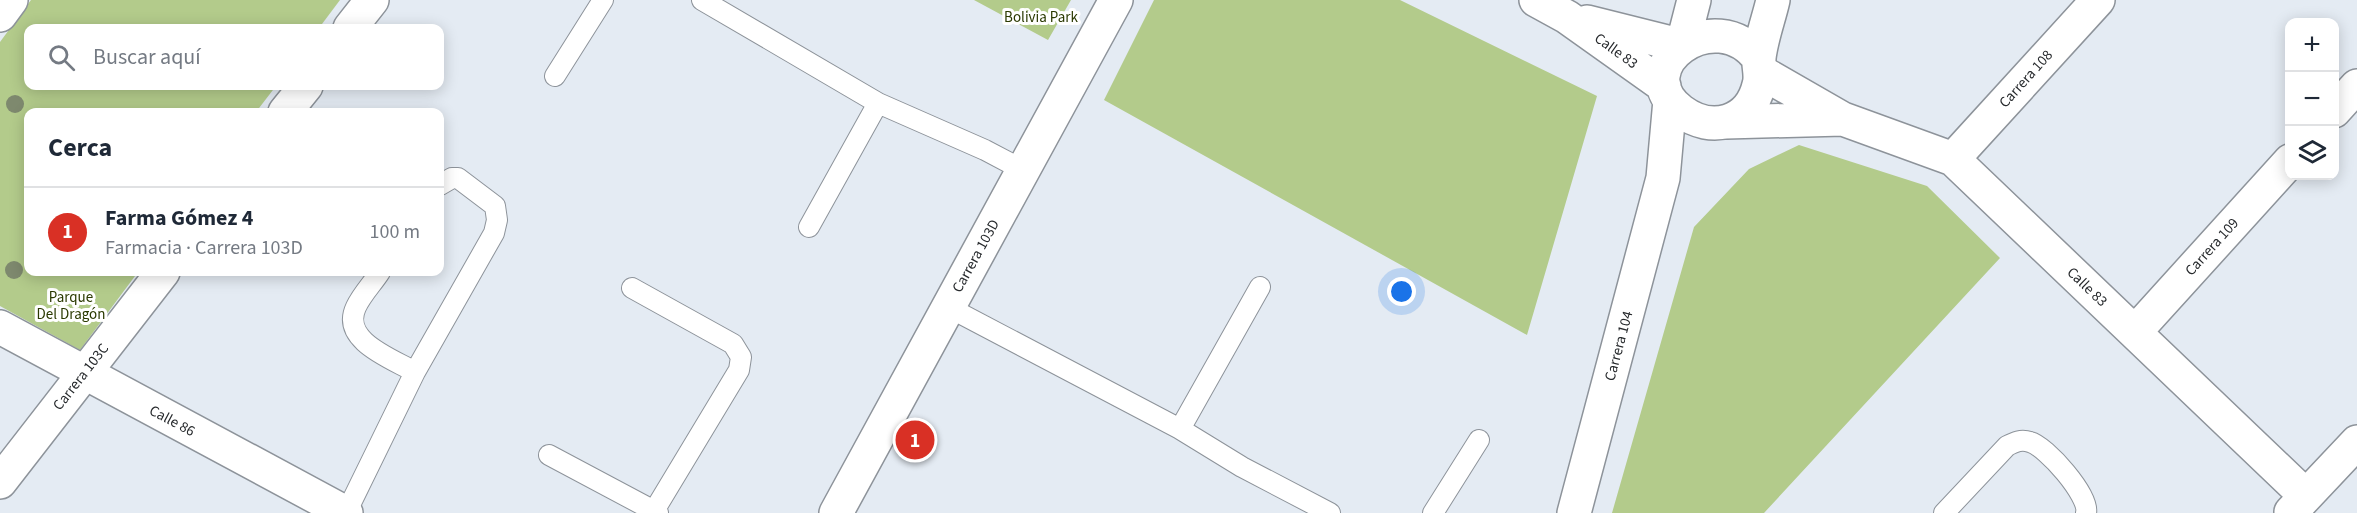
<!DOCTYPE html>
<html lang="es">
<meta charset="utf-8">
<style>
body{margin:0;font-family:"Source Sans 3",sans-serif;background:#f2f2f3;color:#1f2937}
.controls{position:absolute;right:18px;top:18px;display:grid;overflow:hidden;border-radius:12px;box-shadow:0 3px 15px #0003}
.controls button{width:54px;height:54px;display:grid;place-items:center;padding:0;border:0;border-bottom:2px solid #e0e1e3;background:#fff;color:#1f2937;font:30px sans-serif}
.you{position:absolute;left:1402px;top:292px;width:21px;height:21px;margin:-15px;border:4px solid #fff;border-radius:50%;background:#1a73e8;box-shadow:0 0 0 9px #1a73e833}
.badge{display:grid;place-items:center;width:39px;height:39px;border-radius:50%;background:#d93025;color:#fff;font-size:20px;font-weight:700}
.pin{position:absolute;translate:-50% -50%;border:3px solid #fff;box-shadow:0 2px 6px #0006}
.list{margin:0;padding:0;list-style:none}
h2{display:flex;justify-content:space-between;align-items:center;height:78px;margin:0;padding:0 24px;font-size:26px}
h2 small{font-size:20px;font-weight:400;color:#747a83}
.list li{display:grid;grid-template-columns:39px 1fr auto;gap:18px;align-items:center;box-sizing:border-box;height:90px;padding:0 24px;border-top:2px solid #e0e1e3}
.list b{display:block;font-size:22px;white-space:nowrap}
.list p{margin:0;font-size:20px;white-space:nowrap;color:#747a83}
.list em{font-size:20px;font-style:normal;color:#747a83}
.icon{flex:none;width:33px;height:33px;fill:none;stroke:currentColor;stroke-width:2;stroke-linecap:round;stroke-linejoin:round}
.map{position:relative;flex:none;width:2357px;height:513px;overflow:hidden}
.search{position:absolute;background:#fff;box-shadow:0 3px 15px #0003;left:24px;top:24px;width:420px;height:66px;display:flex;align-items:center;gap:15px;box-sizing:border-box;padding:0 21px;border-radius:12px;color:#747a83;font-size:22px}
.panel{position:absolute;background:#fff;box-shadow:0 3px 15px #0003;left:24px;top:108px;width:420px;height:168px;border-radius:12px}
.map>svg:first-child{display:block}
.green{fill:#b3cb8b}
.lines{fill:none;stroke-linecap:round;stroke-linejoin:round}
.service-casing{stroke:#8d939a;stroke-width:22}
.minor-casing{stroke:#8d939a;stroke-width:36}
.tertiary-casing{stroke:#8d939a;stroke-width:36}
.service{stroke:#fff;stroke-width:20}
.minor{stroke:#fff;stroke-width:33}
.tertiary{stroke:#fff;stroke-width:33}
.tree{fill:#7e896e}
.labels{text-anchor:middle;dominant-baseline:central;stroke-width:6;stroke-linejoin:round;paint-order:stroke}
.park-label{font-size:15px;fill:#2a3901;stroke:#fff}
.street-label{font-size:15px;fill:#272a2d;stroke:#fff}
</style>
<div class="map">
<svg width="2357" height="513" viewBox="0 0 2357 513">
<rect width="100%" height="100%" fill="#e4ebf3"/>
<path class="green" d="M 31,0 L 340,0 L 319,28 L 28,28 L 28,86 L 276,86 L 256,112 L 28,112 L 28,272 L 138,272 L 80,350 L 0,306 L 0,42 Z
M 974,0 L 1071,0 L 1048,40 Z
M 1154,0 L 1400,0 L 1597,96 L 1527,335 L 1104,100 Z
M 1799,145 L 1927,186 L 2000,258 L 1764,513 L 1612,513 L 1694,227 L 1749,169 Z"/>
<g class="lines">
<defs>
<path id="service" d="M 702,0 L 878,103 L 985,150 L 1023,170
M 555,76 L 603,0
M 809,227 L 878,103
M 380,272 C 373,283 362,294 356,307 C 340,341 393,359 415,372
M 632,288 L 733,344 L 741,357 L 739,370 L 654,511
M 948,307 L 1180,429 L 1242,467 L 1330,513
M 1180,429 L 1260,287
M 549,455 L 658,513
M 346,513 L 415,372 L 494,233 L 497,220 L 495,206 L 458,178 L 452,178 L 440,185
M 1433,513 L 1479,440
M 1944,513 L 2007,446 C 2015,442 2021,439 2030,442 C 2046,446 2090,496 2086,513"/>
<path id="minor" d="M 0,15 L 11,0
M 350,28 L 372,0
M 1761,72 L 1843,119 L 1953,159 L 2306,496
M 2334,111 L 2357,86
M 285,112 L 306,86
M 1726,122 L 1843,119
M 1953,159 L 2098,0
M 0,327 L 346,513
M 2135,332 L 2290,161
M 0,482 L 163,272
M 2291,512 L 2357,442
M 836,513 L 1116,0"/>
<path id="tertiary" d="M 1536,0 L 1567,17 L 1664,86
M 1587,22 L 1675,44
M 1685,35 L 1694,0
M 1759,59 C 1715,0 1624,68 1681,111 C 1712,134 1750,123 1759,85 C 1762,75 1758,67 1759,58 C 1761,39 1769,18 1773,0
M 1574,513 L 1663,178 L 1670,100"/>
</defs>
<use href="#service" class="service-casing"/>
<use href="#minor" class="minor-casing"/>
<use href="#tertiary" class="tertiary-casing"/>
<use href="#service" class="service"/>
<use href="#minor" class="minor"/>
<use href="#tertiary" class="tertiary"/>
</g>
<g class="tree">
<circle cx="15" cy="104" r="9"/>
<circle cx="14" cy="270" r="9"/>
</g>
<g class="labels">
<g class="park-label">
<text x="1041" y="17">Bolivia Park</text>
<text x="71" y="297">Parque<tspan x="71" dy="17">Del Dragón</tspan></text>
</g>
<g class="street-label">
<text transform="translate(1616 51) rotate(36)">Calle 83</text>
<text transform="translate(2026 79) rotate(-48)">Carrera 108</text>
<text transform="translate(2212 247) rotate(-48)">Carrera 109</text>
<text transform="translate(976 256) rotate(-61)">Carrera 103D</text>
<text transform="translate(2087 287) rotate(44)">Calle 83</text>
<text transform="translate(1619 346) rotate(-75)">Carrera 104</text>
<text transform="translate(81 377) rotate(-52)">Carrera 103C</text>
<text transform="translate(172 421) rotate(28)">Calle 86</text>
</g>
</g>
</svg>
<div class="controls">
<button>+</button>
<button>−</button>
<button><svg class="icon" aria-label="layers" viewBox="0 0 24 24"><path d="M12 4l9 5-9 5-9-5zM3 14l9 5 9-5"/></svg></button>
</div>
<div class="you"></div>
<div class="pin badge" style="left:915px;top:440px">1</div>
<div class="search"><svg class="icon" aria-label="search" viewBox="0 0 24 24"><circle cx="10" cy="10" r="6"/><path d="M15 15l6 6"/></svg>Buscar aquí</div>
<section class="panel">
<h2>Cerca<small></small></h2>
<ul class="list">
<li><span class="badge">1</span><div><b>Farma Gómez 4</b><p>Farmacia · Carrera 103D</p></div><em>100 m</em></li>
</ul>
</section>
</div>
